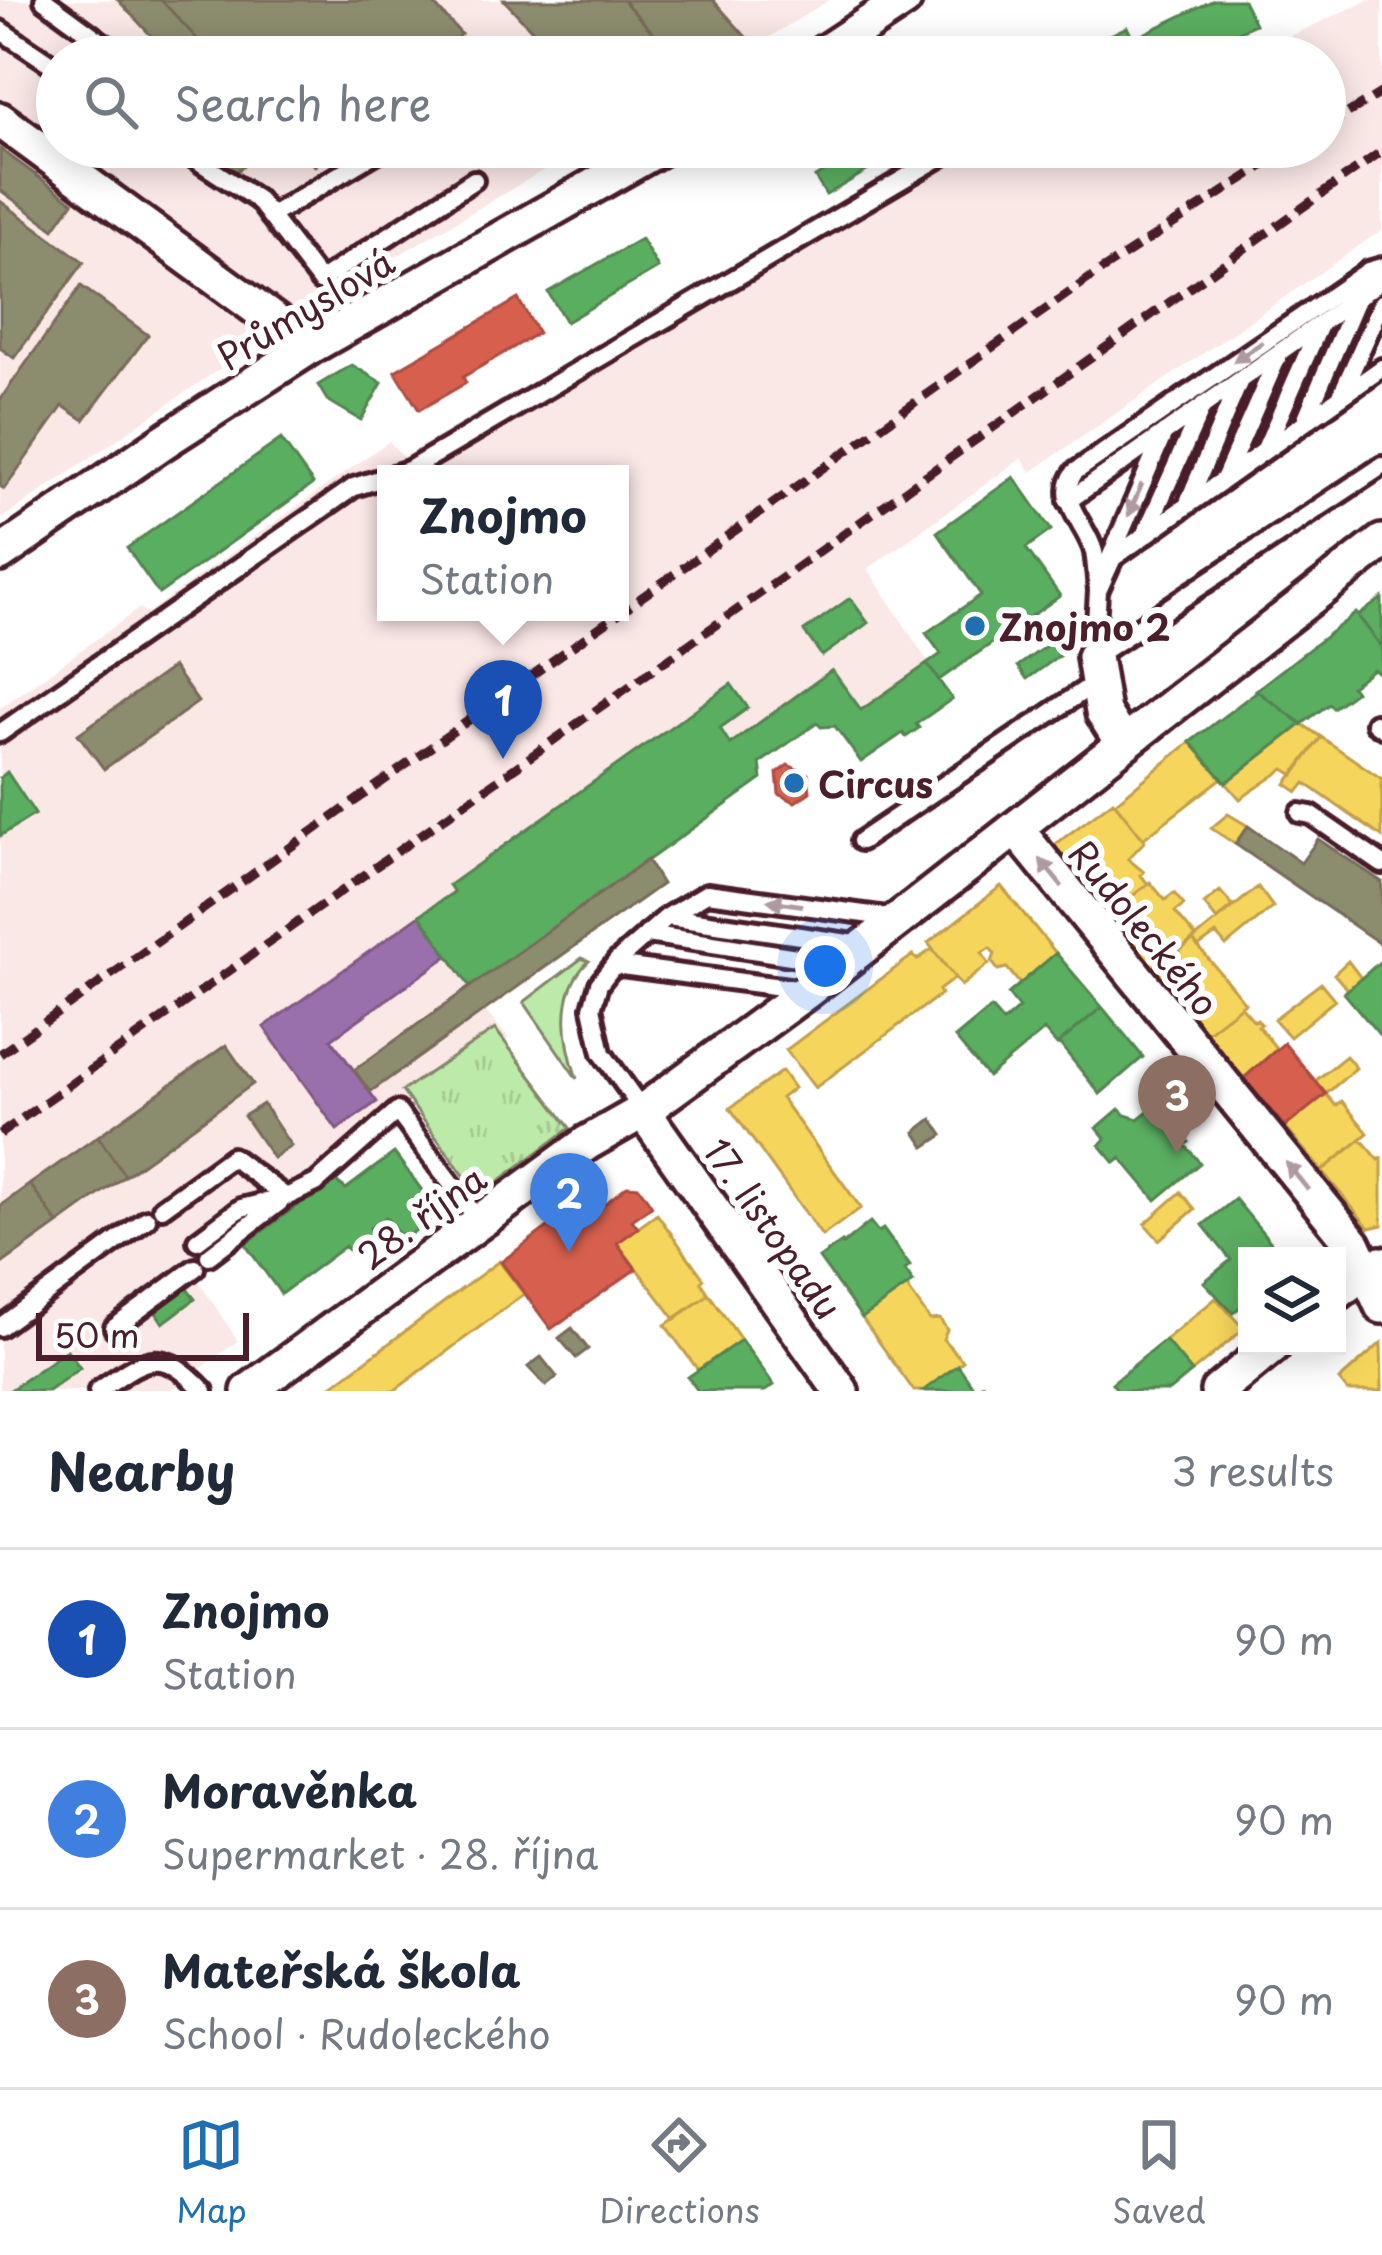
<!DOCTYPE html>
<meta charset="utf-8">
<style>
body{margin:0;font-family:"Playpen Sans",sans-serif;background:#f2f2f3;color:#1f2937}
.controls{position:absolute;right:36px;bottom:36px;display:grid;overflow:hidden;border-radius:0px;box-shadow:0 6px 30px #0003}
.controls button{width:108px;height:108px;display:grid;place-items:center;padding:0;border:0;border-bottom:3px solid #e0e1e3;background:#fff;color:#1f2937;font:60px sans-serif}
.scale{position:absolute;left:36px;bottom:30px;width:213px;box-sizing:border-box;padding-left:12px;border:6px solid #4a1f2b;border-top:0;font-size:33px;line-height:42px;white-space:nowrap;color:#4a1f2b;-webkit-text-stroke:9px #fff;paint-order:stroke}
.you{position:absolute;left:825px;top:966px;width:42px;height:42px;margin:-30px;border:9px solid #fff;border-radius:50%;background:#1a73e8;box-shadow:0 0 0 18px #1a73e833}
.badge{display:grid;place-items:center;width:78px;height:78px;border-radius:50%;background:#1f6fb2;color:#fff;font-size:39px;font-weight:700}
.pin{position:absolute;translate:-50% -99px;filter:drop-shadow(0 3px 6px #0008)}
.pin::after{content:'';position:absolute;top:63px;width:42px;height:36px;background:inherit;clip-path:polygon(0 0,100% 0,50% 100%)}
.popup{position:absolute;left:377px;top:465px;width:252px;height:156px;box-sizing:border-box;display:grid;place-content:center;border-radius:0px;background:#fff;filter:drop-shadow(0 3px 9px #0005);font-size:39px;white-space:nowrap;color:#747a83}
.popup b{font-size:45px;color:#1f2937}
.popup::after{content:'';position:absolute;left:50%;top:100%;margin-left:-24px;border:24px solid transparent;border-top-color:#fff}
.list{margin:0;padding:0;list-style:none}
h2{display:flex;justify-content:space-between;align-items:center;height:156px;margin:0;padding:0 48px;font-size:51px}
h2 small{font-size:39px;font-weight:400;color:#747a83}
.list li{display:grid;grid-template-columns:78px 1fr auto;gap:36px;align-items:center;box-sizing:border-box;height:180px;padding:0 48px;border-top:3px solid #e0e1e3}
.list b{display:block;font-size:45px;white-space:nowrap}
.list p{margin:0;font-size:39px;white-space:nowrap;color:#747a83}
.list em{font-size:39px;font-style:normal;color:#747a83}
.icon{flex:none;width:66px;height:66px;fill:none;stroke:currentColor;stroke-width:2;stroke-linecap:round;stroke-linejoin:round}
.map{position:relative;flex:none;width:1382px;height:1391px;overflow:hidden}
.search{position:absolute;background:#fff;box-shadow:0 6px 30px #0003;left:36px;right:36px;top:36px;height:132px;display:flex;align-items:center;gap:30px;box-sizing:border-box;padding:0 42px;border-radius:66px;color:#747a83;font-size:45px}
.sheet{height:696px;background:#fff}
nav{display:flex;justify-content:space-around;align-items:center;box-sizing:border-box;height:168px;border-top:3px solid #e0e1e3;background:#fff;font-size:33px;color:#747a83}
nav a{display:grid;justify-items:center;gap:6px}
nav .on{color:#1f6fb2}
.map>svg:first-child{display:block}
.built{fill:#fae8e6;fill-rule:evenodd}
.grass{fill:#bceaa8;stroke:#83846a;stroke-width:3}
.park{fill:url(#park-tufts);stroke:#83846a;stroke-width:3}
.homes{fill:#f6d55c;stroke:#c29e4d;stroke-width:3}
.shops{fill:#d6604d;stroke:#ac4c43;stroke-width:3}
.offices{fill:#9970ab;stroke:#815885;stroke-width:3}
.public{fill:#5aae61;stroke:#558351;stroke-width:3}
.industry{fill:#8c8c6e;stroke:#786b5a;stroke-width:3}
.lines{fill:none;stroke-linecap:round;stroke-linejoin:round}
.service-casing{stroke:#4a1f2b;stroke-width:26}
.minor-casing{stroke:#4a1f2b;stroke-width:42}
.service{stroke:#fff;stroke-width:16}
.minor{stroke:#fff;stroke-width:33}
.rail{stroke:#4a1f2b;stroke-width:9;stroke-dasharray:18 9;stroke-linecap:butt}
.oneway{fill:#ae9aa0}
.poi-dot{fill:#1f6fb2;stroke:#fff;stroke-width:4.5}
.labels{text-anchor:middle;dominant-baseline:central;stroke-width:12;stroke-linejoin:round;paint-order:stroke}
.street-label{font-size:36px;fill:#4a1f2b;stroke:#fff}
.poi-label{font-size:36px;font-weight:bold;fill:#4a1f2b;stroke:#fff;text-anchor:start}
</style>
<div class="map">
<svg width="1382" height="1391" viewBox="0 0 1382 1391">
<defs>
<pattern id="park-tufts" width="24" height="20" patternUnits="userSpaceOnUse" patternTransform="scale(3)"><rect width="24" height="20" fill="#bceaa8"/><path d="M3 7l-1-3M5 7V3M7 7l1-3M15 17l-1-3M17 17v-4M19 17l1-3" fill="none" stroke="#a3c891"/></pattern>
</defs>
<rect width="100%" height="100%" fill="#fff"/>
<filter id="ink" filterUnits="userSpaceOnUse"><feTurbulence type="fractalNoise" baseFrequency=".00833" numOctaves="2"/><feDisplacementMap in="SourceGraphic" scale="24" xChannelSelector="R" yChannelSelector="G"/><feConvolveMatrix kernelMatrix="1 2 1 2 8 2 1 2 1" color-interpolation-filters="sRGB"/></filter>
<g filter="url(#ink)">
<path class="built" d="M 0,0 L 829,0 L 738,57 L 57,57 L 57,147 L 583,147 L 308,308 L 0,520 Z
M 1369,0 L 1382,0 L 1382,230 L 1031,472 L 1022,458 L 868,569 L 952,699 L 917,723 L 919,728 L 906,737 L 903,733 L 861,762 L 836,726 L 831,729 L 817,723 L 761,763 L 762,779 L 648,860 L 663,885 L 486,1012 L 509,1038 L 410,1102 L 388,1130 L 351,1164 L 197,1279 L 238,1341 L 170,1391 L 0,1391 L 0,708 L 140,608 L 147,613 L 389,441 L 403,457 L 832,208 L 926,147 L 1325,147 L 1325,57 L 1244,57 ZM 386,474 L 620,474 L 620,612 L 386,612 Z"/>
<path class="grass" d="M 582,958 L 589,961 C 556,992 564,1041 577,1079 L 524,1002 Z"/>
<path class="park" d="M 495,1029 L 570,1128 L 479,1196 L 402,1091 Z"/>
<path class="homes" d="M 1302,724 L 1321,737 L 1294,775 L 1284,769 L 1240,799 L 1226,783 Z
M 1321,737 L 1382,779 L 1382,837 L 1305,783 L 1298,792 L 1286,784 Z
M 1190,742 L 1222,778 L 1143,839 L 1115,803 Z
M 1113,801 L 1145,841 L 1128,859 L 1144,872 L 1141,875 L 1148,884 L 1108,915 L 1053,850 L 1053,846 Z
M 1228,814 L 1248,826 L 1235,844 L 1211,828 Z
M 1150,882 L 1165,900 L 1174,893 L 1184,905 L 1175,912 L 1196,937 L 1155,971 L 1108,915 Z
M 1001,886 L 1056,953 L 1020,984 L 1007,968 L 998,970 L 992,962 L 995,954 L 990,948 L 982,953 L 989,964 L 961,986 L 928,943 Z
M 1258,887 L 1273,907 L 1226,946 L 1216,934 L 1198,947 L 1193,940 Z
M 1220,891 L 1233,906 L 1217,920 L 1204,904 Z
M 1193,940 L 1245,1003 L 1206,1033 L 1155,971 Z
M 932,949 L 955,978 L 939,990 L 941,994 L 815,1088 L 786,1050 L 913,955 L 917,960 Z
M 1348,961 L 1361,978 L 1348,990 L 1334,974 Z
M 1321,983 L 1335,1000 L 1290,1037 L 1274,1019 Z
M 1241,1006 L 1254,1021 L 1257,1019 L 1261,1024 L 1258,1026 L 1277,1049 L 1244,1078 L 1206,1033 Z
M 1346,1056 L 1356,1068 L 1326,1094 L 1315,1081 Z
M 782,1071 L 794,1088 L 781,1098 L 861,1208 L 822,1236 L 730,1108 Z
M 1326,1094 L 1336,1106 L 1342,1101 L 1368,1133 L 1322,1171 L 1285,1127 Z
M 1361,1139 L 1379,1160 L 1382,1158 L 1382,1225 L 1369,1228 L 1322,1171 Z
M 1181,1192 L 1195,1209 L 1159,1240 L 1145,1224 Z
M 657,1214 L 704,1279 L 701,1282 L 709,1294 L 675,1319 L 617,1243 Z
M 499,1261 L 524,1294 L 394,1391 L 337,1391 L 332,1386 Z
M 906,1286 L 930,1320 L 940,1319 L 947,1330 L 943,1339 L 963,1361 L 923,1391 L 914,1391 L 862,1318 Z
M 709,1294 L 741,1340 L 698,1370 L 665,1325 Z
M 1216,1298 L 1244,1329 L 1192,1372 L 1165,1340 Z
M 1381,1343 L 1382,1391 L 1348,1391 L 1339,1380 Z"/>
<path class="shops" d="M 518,299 L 538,333 L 463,377 L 466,383 L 419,410 L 395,371 Z
M 788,765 L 808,774 L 810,792 L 795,802 L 779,794 L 777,773 Z
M 1284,1043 L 1326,1094 L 1285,1127 L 1244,1078 Z
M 627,1186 L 639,1187 L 652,1206 L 632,1220 L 638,1228 L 617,1243 L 636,1269 L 551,1329 L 501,1262 L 565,1214 L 575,1228 Z"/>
<path class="offices" d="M 420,915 L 448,956 L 331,1039 L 377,1102 L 337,1130 L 264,1027 Z"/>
<path class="public" d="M 1214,0 L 1243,0 L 1255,24 L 1185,57 L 1068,55 L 1127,27 L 1133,39 Z
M 835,147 L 896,147 L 899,152 L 826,195 L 815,177 L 822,173 L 818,166 L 839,154 Z
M 641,239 L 658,268 L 566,322 L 548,292 Z
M 352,365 L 382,383 L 361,420 L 327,400 L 318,385 Z
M 281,439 L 313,484 L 159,594 L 127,548 Z
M 1014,477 L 1051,530 L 1026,548 L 1060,596 L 939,680 L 927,664 L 941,654 L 926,633 L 981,595 L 937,532 Z
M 850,598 L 868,623 L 822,656 L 804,631 Z
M 1382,598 L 1382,647 L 1358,616 Z
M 1356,613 L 1382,647 L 1382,675 L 1373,669 L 1351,686 L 1355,692 L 1333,708 L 1329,704 L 1302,724 L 1256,690 Z
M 1050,643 L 1059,656 L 1027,679 L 1018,666 Z
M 927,664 L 952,699 L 916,724 L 919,728 L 906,737 L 903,733 L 861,762 L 835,726 L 821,727 L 817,723 L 760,763 L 762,779 L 470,987 L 420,915 L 454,892 L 449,885 L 731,684 L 748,708 L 720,728 L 730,744 L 832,670 L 861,710 Z
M 1257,691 L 1302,724 L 1226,783 L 1190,742 Z
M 7,772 L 35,814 L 0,836 L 0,778 Z
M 1056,953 L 1102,1007 L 1057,1045 L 1044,1030 L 988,1077 L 955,1038 L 991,1008 L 1003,1022 L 1019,1008 L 1008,994 Z
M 1382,960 L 1382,1038 L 1344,993 Z
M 1102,1007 L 1143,1057 L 1100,1094 L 1059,1043 Z
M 1153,1107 L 1189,1142 L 1185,1145 L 1200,1163 L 1156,1200 L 1121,1158 L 1115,1163 L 1100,1145 L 1106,1139 L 1097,1128 L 1119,1109 L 1125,1115 L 1138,1119 Z
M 394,1153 L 439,1213 L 403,1240 L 386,1217 L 370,1228 L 380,1240 L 374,1236 L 351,1253 L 345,1246 L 281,1294 L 245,1244 L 333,1179 L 346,1189 Z
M 1235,1199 L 1282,1256 L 1247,1256 L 1247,1301 L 1233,1313 L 1204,1282 L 1231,1260 L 1203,1225 Z
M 870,1222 L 878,1232 L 883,1229 L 910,1266 L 905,1270 L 913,1282 L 862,1318 L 819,1258 L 842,1242 L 843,1244 Z
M 186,1288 L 195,1299 L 163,1323 L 155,1311 Z
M 741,1340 L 774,1385 L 765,1391 L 698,1391 L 688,1377 Z
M 1165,1340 L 1192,1372 L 1169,1391 L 1118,1391 L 1112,1383 Z
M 67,1350 L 80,1368 L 48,1391 L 9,1391 Z
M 958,1365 L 975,1389 L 983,1384 L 987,1391 L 923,1391 Z"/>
<path class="industry" d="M 118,0 L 161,0 L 214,57 L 171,57 Z
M 161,0 L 430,0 L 461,34 L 435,57 L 214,57 Z
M 504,0 L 623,0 L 675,57 L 557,57 Z
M 623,0 L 713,0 L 754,46 L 737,57 L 675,57 Z
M 211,147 L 264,147 L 235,173 Z
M 298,147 L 336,147 L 315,166 Z
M 0,149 L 73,202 L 54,229 L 0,190 Z
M 0,201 L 84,262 L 14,358 L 0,348 Z
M 81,286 L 148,335 L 84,420 L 63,406 L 4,489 L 0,486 L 0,400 Z
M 173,667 L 198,702 L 104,769 L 78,734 Z
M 1248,826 L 1301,863 L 1318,839 L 1382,882 L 1382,945 L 1235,844 Z
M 647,860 L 662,884 L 370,1092 L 354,1070 Z
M 226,1045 L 253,1084 L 125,1176 L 98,1136 Z
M 263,1104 L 291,1146 L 273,1158 L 244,1116 Z
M 932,1119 L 943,1135 L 925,1147 L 915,1132 Z
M 98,1136 L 125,1176 L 58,1224 L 30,1184 Z
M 30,1184 L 58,1224 L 0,1265 L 0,1206 Z
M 572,1328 L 588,1349 L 576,1358 L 559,1338 Z
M 541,1357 L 557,1377 L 546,1386 L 528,1367 Z"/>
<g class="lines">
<defs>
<path id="service" d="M 44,0 L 122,57
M 0,30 L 57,68
M 177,147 L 258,200 L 320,281 L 474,180
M 270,216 L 386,147
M 1341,395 L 1382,303
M 1306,418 L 1357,299
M 1265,449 L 1320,325
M 396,474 L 409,470 L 949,152
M 1225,477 L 1280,352
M 1189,500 L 1240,380
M 1068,501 L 1382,280
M 1147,530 L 1203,405
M 1110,558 L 1164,433
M 1098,591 C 1097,578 1096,564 1094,552 C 1087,524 1054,500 1075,472 L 1368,271 L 1382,267
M 1094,657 L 1098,591 L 1113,558 L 1382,368
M 1094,657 L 1382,466
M 1375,723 L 1382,728
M 0,733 L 354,487 L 386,477
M 1300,813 L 1311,815 L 1382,864
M 861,841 L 1098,681
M 668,917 L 862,945
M 647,934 L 836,963
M 614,965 L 804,990
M 643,1111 L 602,1053 L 592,1008 L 599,984 L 617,961 L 667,917 L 707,893 L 894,918
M 162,1208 L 232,1157 L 286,1197 L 316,1183 L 397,1111 L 479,1221
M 197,1241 L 241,1208 L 286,1197
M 209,1256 L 280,1202
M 0,1327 L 147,1219
M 114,1328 L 195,1268
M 98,1391 C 146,1358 159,1344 204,1391"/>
<path id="minor" d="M 818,57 L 904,0
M 0,120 L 310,347
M 0,554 L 163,442 L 310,347 L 662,147
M 1094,657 L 1103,712 L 1123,744
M 1016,829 L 1354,1245 L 1382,1306
M 643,1111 L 841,1391
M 1337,1293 L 1364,1271 L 1380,1264
M 249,1391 L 587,1143 L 643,1111 L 807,991 L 1382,542
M 1218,1391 L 1273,1346"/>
</defs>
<use href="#service" class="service-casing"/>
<use href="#minor" class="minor-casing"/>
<use href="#service" class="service"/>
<use href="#minor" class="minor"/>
<path class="rail" d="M 1325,127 L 1382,92
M 0,1054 L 1094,275 L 1293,147
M 0,1134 L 1382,151"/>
</g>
<defs><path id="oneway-solid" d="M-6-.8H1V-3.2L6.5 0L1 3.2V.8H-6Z" transform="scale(3)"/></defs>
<g class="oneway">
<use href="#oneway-solid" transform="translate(1248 352) rotate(146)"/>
<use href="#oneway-solid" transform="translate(1135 500) rotate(113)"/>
<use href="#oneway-solid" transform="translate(1051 873) rotate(-129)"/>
<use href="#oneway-solid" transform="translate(785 903) rotate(-172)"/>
<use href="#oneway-solid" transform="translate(1297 1176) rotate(-129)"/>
</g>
</g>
<g class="poi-dot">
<circle cx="975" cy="626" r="12"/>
<circle cx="794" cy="783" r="12"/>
</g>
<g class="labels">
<g class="street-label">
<text transform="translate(305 308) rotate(-31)">Průmyslová</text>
<text transform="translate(1145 927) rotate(51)">Rudoleckého</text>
<text transform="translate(421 1216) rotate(-36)">28. října</text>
<text transform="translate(774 1228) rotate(55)">17. listopadu</text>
</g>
<g class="poi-label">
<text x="999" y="626">Znojmo 2</text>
<text x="818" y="783">Circus</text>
</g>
</g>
</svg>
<div class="controls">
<button><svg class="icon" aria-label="layers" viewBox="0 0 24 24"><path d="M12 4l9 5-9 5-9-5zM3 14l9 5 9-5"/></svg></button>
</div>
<div class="scale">50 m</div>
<div class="you"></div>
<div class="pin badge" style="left:503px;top:759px;background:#1a4fb4">1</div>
<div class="popup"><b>Znojmo</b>Station</div>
<div class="pin badge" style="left:569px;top:1252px;background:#3f7fe0">2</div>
<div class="pin badge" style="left:1177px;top:1154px;background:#8d6e63">3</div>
<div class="search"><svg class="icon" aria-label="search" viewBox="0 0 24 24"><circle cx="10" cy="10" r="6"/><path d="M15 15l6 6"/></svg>Search here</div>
</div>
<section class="sheet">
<h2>Nearby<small>3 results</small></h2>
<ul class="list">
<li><span class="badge" style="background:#1a4fb4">1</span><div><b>Znojmo</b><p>Station</p></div><em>90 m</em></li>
<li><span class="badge" style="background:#3f7fe0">2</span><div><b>Moravěnka</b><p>Supermarket · 28. října</p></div><em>90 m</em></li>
<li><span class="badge" style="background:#8d6e63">3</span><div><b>Mateřská škola</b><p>School · Rudoleckého</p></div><em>90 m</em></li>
</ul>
</section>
<nav>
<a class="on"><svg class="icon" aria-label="map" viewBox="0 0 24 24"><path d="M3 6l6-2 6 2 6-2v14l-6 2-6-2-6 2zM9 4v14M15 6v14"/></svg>Map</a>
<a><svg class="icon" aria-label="directions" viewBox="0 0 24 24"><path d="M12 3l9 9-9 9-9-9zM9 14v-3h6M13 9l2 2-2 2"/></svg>Directions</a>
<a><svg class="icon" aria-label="saved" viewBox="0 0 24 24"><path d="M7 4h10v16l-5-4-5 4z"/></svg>Saved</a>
</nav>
